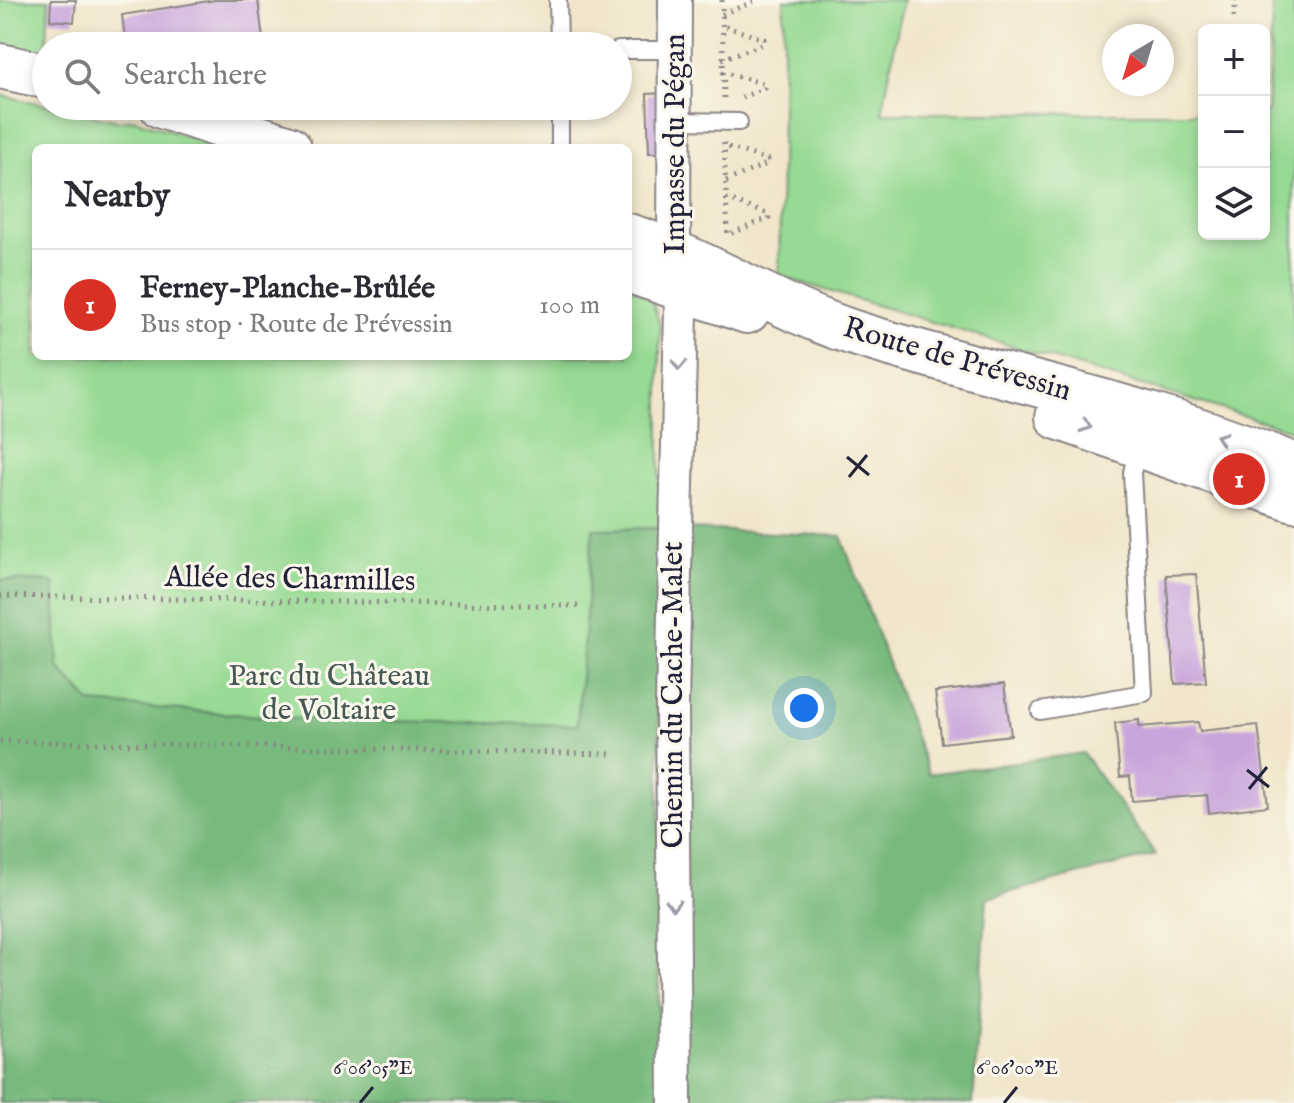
<!DOCTYPE html>
<meta charset="utf-8">
<style>
body{margin:0;font-family:"IM FELL English",serif;background:#f7f7f7;color:#2b2b33}
.controls{position:absolute;right:24px;top:24px;display:grid;overflow:hidden;border-radius:12px;box-shadow:0 4px 12px #0003}
.controls button{width:72px;height:72px;display:grid;place-items:center;padding:0;border:0;border-bottom:2px solid #e1e1e2;background:#fff;color:#2b2b33;font:40px sans-serif}
.compass{position:absolute;left:1102px;top:24px;width:72px;height:72px;border-radius:50%;background:#fff;box-shadow:0 4px 12px #0003;rotate:218deg}
.you{position:absolute;left:804px;top:708px;width:28px;height:28px;margin:-20px;border:6px solid #fff;border-radius:50%;background:#1a73e8;box-shadow:0 0 0 12px #1a73e833}
.badge{display:grid;place-items:center;width:52px;height:52px;border-radius:50%;background:#d93025;color:#fff;font-size:26px;font-weight:700}
.pin{position:absolute;translate:-50% -50%;border:4px solid #fff;box-shadow:0 2px 8px #0006}
.list{margin:0;padding:0;list-style:none}
h2{display:flex;justify-content:space-between;align-items:center;height:104px;margin:0;padding:0 32px;font-size:34px}
h2 small{font-size:26px;font-weight:400;color:#7c7c81}
.list li{display:grid;grid-template-columns:52px 1fr auto;gap:24px;align-items:center;box-sizing:border-box;height:112px;padding:0 32px;border-top:2px solid #e1e1e2}
.list b{display:block;font-size:30px;white-space:nowrap}
.list p{margin:0;font-size:26px;white-space:nowrap;color:#7c7c81}
.list em{font-size:26px;font-style:normal;color:#7c7c81}
.icon{flex:none;width:44px;height:44px;fill:none;stroke:currentColor;stroke-width:2;stroke-linecap:round;stroke-linejoin:round}
.map{position:relative;flex:none;width:1294px;height:1103px;overflow:hidden}
.search{position:absolute;background:#fff;box-shadow:0 4px 12px #0003;left:32px;top:32px;width:600px;height:88px;display:flex;align-items:center;gap:20px;box-sizing:border-box;padding:0 28px;border-radius:44px;color:#7c7c81;font-size:30px}
.panel{position:absolute;background:#fff;box-shadow:0 4px 12px #0003;left:32px;top:144px;width:600px;height:216px;border-radius:12px}
.map>svg:first-child{display:block}
.green{fill:#96da93;stroke:#5c7e67;stroke-width:2}
.forest{fill:#78ba7d;stroke:#4d6e5c;stroke-width:2}
.building{fill:#c8a5dc}
.lines{fill:none;stroke-linecap:round;stroke-linejoin:round}
.service-casing{stroke:#8a8483;stroke-width:20}
.minor-casing{stroke:#8a8483;stroke-width:36}
.secondary-casing{stroke:#8a8483;stroke-width:48}
.path{stroke:#8a8483;stroke-width:5;stroke-dasharray:2 6;stroke-linecap:butt}
.service{stroke:#fff;stroke-width:16}
.minor{stroke:#fff;stroke-width:32}
.secondary{stroke:#fff;stroke-width:44}
.oneway{stroke:#9c9ca7}
.ticks{fill:none;stroke:#22223b;stroke-width:3}
.labels{text-anchor:middle;dominant-baseline:central;stroke-width:6;stroke-linejoin:round;paint-order:stroke}
.street-label{font-size:30px;fill:#22223b;stroke:#fbf7ec}
.park-label{font-size:30px;fill:#455955;stroke:#fbf7ec}
.ticks-label{font-size:20px;text-anchor:middle;fill:#22223b;stroke:#fbf7ec;stroke-width:6;stroke-linejoin:round;paint-order:stroke}
</style>
<div class="map">
<svg width="1294" height="1103" viewBox="0 0 1294 1103">
<rect width="100%" height="100%" fill="#fbf7ec"/>
<filter id="ink" filterUnits="userSpaceOnUse"><feTurbulence type="fractalNoise" baseFrequency=".0125" numOctaves="2"/><feDisplacementMap in="SourceGraphic" scale="16" xChannelSelector="R" yChannelSelector="G"/><feConvolveMatrix kernelMatrix="1 2 1 2 8 2 1 2 1" color-interpolation-filters="sRGB"/></filter>
<filter id="wash" filterUnits="userSpaceOnUse"><feTurbulence type="fractalNoise" baseFrequency=".006" numOctaves="4" result="noise"/><feDisplacementMap in="SourceGraphic" scale="32" xChannelSelector="R" yChannelSelector="G"/><feGaussianBlur stdDeviation="1.8" result="paint"/><feColorMatrix in="noise" values="0 0 0 0 0 0 0 0 0 0 0 0 0 0 0 0 0 1.4 0 .05"/><feComposite in="paint" operator="in"/></filter>
<g filter="url(#wash)">
<rect width="100%" height="100%" fill="#f1e6cb"/>
<path class="green" d="M 0,0 L 49,0 L 46,61 L 0,51 Z
M 784,0 L 903,0 L 882,113 L 1204,113 L 1204,234 L 1264,234 L 1264,113 L 1267,113 L 1273,0 L 1294,0 L 1294,431 L 779,276 Z
M 0,95 L 118,121 L 134,119 L 222,148 L 36,148 L 36,356 L 628,356 L 628,286 L 651,297 L 660,325 L 659,1103 L 0,1103 Z"/>
<path class="forest" d="M 660,528 L 658,1103 L 0,1103 L 0,580 L 54,582 L 58,667 L 91,703 L 299,719 L 577,725 L 593,529 Z
M 687,529 L 841,536 L 929,774 L 1083,753 L 1156,855 L 987,898 L 973,1103 L 684,1103 Z"/>
<g id="blocks">
<path class="building" d="M 51,0 L 76,0 L 74,22 L 50,20 Z
M 215,0 L 258,0 L 263,39 L 248,42 L 248,46 L 126,46 L 122,15 Z
M 664,93 L 666,153 L 649,153 L 647,94 Z
M 1196,574 L 1206,682 L 1175,684 L 1166,575 Z
M 1004,684 L 1011,735 L 942,743 L 935,692 Z
M 1139,720 L 1139,727 L 1198,722 L 1200,731 L 1258,725 L 1268,806 L 1209,813 L 1207,795 L 1132,801 L 1130,776 L 1120,777 L 1115,723 Z"/>
</g>
</g>
<g filter="url(#ink)">
<use href="#blocks" fill-opacity="0" stroke="#8a8483" stroke-width="2"/>
<g class="lines">
<defs>
<path id="service" d="M 558,0 L 559,46
M 618,50 L 675,50
M 560,106 L 560,148
M 677,121 L 739,122
M 1040,711 L 1144,693 L 1132,473 L 1138,445"/>
<path id="minor" d="M 675,1103 L 672,704 L 681,310 L 674,250 L 675,0"/>
<path id="secondary" d="M 0,66 L 46,76
M 162,106 L 289,148
M 628,236 C 706,260 773,306 851,332 C 998,379 1151,405 1294,466
M 628,270 L 747,311
M 1058,417 L 1294,499"/>
</defs>
<use href="#service" class="service-casing"/>
<use href="#minor" class="minor-casing"/>
<use href="#secondary" class="secondary-casing"/>
<path class="path" d="M 722,0 L 724,101
M 722,14 L 758,0
M 1234,17 L 1236,0
M 722,59 L 764,44 L 764,39 L 723,26
M 722,72 L 765,84 L 765,88 L 740,98
M 724,143 L 728,237
M 726,181 L 767,164 L 768,160 L 728,147
M 726,199 L 769,214 L 769,218 L 728,235
M 0,596 L 579,606
M 0,741 L 612,754"/>
<use href="#service" class="service"/>
<use href="#minor" class="minor"/>
<use href="#secondary" class="secondary"/>
</g>
<defs><path id="oneway-chevron" d="M-2-3.5L2.5 0L-2 3.5" fill="none" stroke-width="1.6" stroke-linecap="round" stroke-linejoin="round" transform="scale(2)"/></defs>
<g class="oneway">
<use href="#oneway-chevron" transform="translate(679 365) rotate(92)"/>
<use href="#oneway-chevron" transform="translate(1086 426) rotate(18)"/>
<use href="#oneway-chevron" transform="translate(1221 438) rotate(-161)"/>
<use href="#oneway-chevron" transform="translate(673 905) rotate(90)"/>
</g>
</g>
<path class="ticks" d="M 847,457 L 869,475M 849,477 L 867,455M 1247,770 L 1269,787M 1249,789 L 1267,767M 360,1103 L 373,1087M 1004,1103 L 1017,1087"/>
<g class="labels">
<g class="street-label">
<text transform="translate(676 144) rotate(-90)">Impasse du Pégan</text>
<text transform="translate(957 360) rotate(16)">Route de Prévessin</text>
<text transform="translate(290 580) rotate(1)">Allée des Charmilles</text>
<text transform="translate(674 695) rotate(-90)">Chemin du Cache-Malet</text>
</g>
<g class="park-label">
<text x="329" y="677">Parc du Château<tspan x="329" dy="34">de Voltaire</tspan></text>
</g>
</g>
<g class="ticks-label">
<text x="373" y="1074">6°06'05"E</text>
<text x="1017" y="1074">6°06'00"E</text>
</g>
</svg>
<div class="controls">
<button>+</button>
<button>−</button>
<button><svg class="icon" aria-label="layers" viewBox="0 0 24 24"><path d="M12 4l9 5-9 5-9-5zM3 14l9 5 9-5"/></svg></button>
</div>
<svg class="compass" viewBox="-18 -18 36 36"><path d="M0-13l5 13h-10z" fill="#e53935"/><path d="M0 13l5-13h-10z" fill="#7c7c81"/></svg>
<div class="you"></div>
<div class="pin badge" style="left:1239px;top:479px">1</div>
<div class="search"><svg class="icon" aria-label="search" viewBox="0 0 24 24"><circle cx="10" cy="10" r="6"/><path d="M15 15l6 6"/></svg>Search here</div>
<section class="panel">
<h2>Nearby<small></small></h2>
<ul class="list">
<li><span class="badge">1</span><div><b>Ferney-Planche-Brûlée</b><p>Bus stop · Route de Prévessin</p></div><em>100 m</em></li>
</ul>
</section>
</div>
